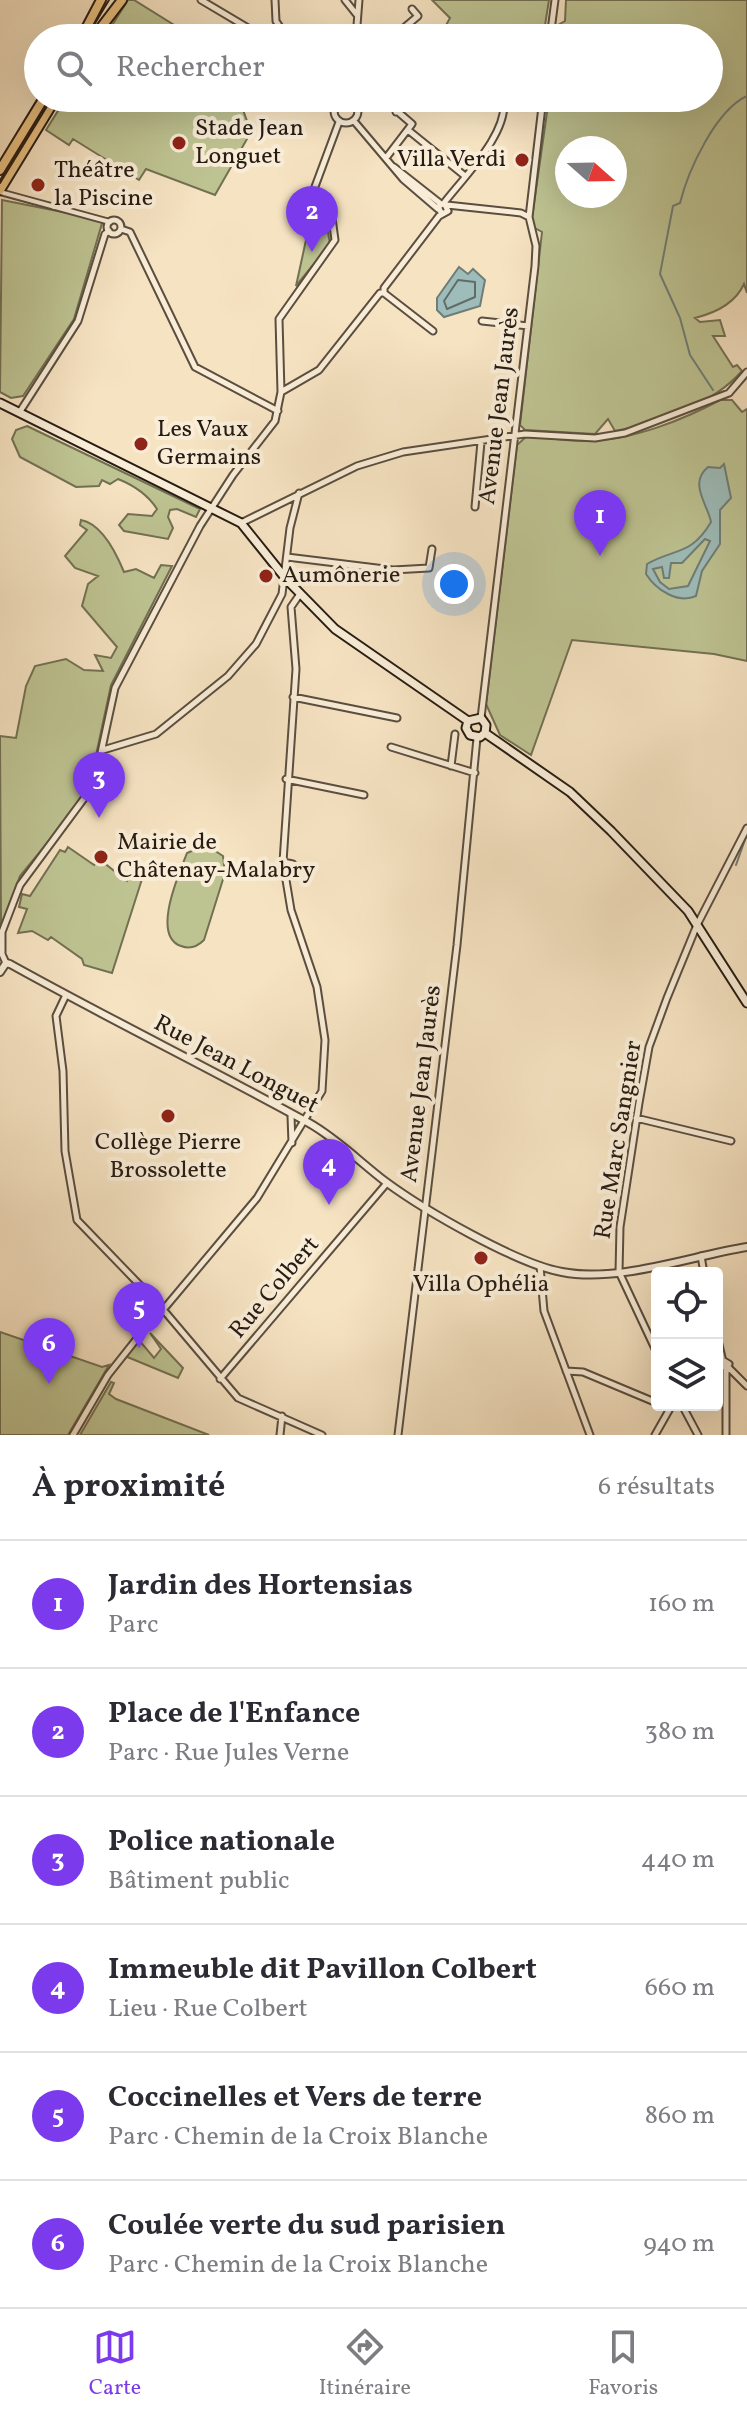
<!DOCTYPE html>
<html lang="fr">
<meta charset="utf-8">
<style>
body{margin:0;font-family:Vollkorn,serif;background:#f2f2f3;color:#2b2b33}
.controls{position:absolute;right:24px;bottom:24px;display:grid;overflow:hidden;border-radius:8px;box-shadow:0 8px 32px #0002}
.controls button{width:72px;height:72px;display:grid;place-items:center;padding:0;border:0;border-bottom:2px solid #e1e1e2;background:#fff;color:#2b2b33;font:40px sans-serif}
.compass{position:absolute;left:555px;top:136px;width:72px;height:72px;border-radius:50%;background:#fff;box-shadow:0 8px 32px #0002;rotate:110deg}
.you{position:absolute;left:454px;top:584px;width:28px;height:28px;margin:-20px;border:6px solid #fff;border-radius:50%;background:#1a73e8;box-shadow:0 0 0 12px #1a73e833}
.badge{display:grid;place-items:center;width:52px;height:52px;border-radius:50%;background:#7c3aed;color:#fff;font-size:26px;font-weight:700}
.pin{position:absolute;translate:-50% -66px;filter:drop-shadow(0 2px 4px #0008)}
.pin::after{content:'';position:absolute;top:42px;width:28px;height:24px;background:inherit;clip-path:polygon(0 0,100% 0,50% 100%)}
.list{margin:0;padding:0;list-style:none}
h2{display:flex;justify-content:space-between;align-items:center;height:104px;margin:0;padding:0 32px;font-size:34px}
h2 small{font-size:26px;font-weight:400;color:#7c7c81}
.list li{display:grid;grid-template-columns:52px 1fr auto;gap:24px;align-items:center;box-sizing:border-box;height:128px;padding:0 32px;border-top:2px solid #e1e1e2}
.list b{display:block;font-size:30px;white-space:nowrap}
.list p{margin:0;font-size:26px;white-space:nowrap;color:#7c7c81}
.list em{font-size:26px;font-style:normal;color:#7c7c81}
.icon{flex:none;width:44px;height:44px;fill:none;stroke:currentColor;stroke-width:2;stroke-linecap:round;stroke-linejoin:round}
.map{position:relative;flex:none;width:747px;height:1435px;overflow:hidden}
.search{position:absolute;background:#fff;box-shadow:0 8px 32px #0002;left:24px;right:24px;top:24px;height:88px;display:flex;align-items:center;gap:20px;box-sizing:border-box;padding:0 28px;border-radius:44px;color:#7c7c81;font-size:30px}
.sheet{height:872px;background:#fff}
nav{display:flex;justify-content:space-around;align-items:center;box-sizing:border-box;height:112px;border-top:2px solid #e1e1e2;background:#fff;font-size:22px;color:#7c7c81}
nav a{display:grid;justify-items:center;gap:4px}
nav .on{color:#7c3aed}
.map>svg:first-child{display:block}
.green{fill:#bec392;stroke:#727053;stroke-width:2;fill-rule:evenodd}
.water{fill:#9ebdba;stroke:#6e7d78;stroke-width:2;fill-rule:evenodd}
.lines{fill:none;stroke-linecap:round;stroke-linejoin:round}
.shore{stroke:#626c67;stroke-width:2}
.stream{stroke:#6e7d78;stroke-width:2}
.pedestrian-casing{stroke:#5b4e40;stroke-width:8}
.minor-casing{stroke:#5b4e40;stroke-width:9}
.tertiary-casing{stroke:#5b4e40;stroke-width:10}
.secondary-casing{stroke:#271c14;stroke-width:11}
.primary-casing{stroke:#271c14;stroke-width:12}
.pedestrian{stroke:#f9edd7;stroke-width:4}
.minor{stroke:#f9edd7;stroke-width:5}
.tertiary{stroke:#f9edd7;stroke-width:6}
.secondary{stroke:#f9edd7;stroke-width:7}
.primary{stroke:#ebc281;stroke-width:8}
.tram{stroke:#271c14;stroke-width:2}
.poi-dot{fill:#8f2418;stroke:#f9edd7;stroke-width:3}
.labels{text-anchor:middle;dominant-baseline:central;stroke-width:8;stroke-linejoin:round;paint-order:stroke}
.poi-label{font-size:24px;fill:#271c14;stroke:#f9edd7;text-anchor:start}
.street-label{font-size:24px;fill:#271c14;stroke:#f9edd7}
</style>
<div class="map">
<svg width="747" height="1435" viewBox="0 0 747 1435">
<rect width="100%" height="100%" fill="#f6e3c2"/>
<filter id="stains"><feTurbulence type="fractalNoise" baseFrequency=".0025" numOctaves="4"/><feColorMatrix values="0 0 0 0 .2 0 0 0 0 .09 0 0 0 0 .02 0 0 0 .5 -.17"/></filter>
<radialGradient id="worn" r=".72"><stop offset=".6" stop-color="#630" stop-opacity="0"/><stop offset="1" stop-color="#630" stop-opacity=".3"/></radialGradient>
<path class="green" d="M 128,0 L 134,0 L 195,38 L 104,38 Z
M 432,0 L 549,0 L 543,38 L 475,38 L 465,30 L 458,38 L 439,38 L 450,18 Z
M 566,0 L 747,0 L 747,293 L 744,284 C 735,304 715,313 695,318 L 700,322 L 720,320 L 725,336 L 713,336 L 733,367 L 737,365 L 742,371 C 713,404 658,424 615,431 L 608,419 L 595,434 L 525,430 L 520,425 L 542,232 L 533,227 L 532,218 L 549,98 L 709,98 L 709,38 L 557,38 L 558,25 L 565,21 ZM 567,148 L 615,148 L 615,196 L 567,196 Z
M 66,98 L 232,98 L 243,110 L 251,132 L 215,195 L 146,169 L 139,180 L 73,139 L 69,145 L 46,130 Z
M 2,200 L 103,220 L 74,319 L 23,396 L 11,398 L 0,392 Z
M 313,208 L 326,220 L 330,244 L 296,286 Z
M 720,400 L 732,400 L 742,412 L 747,409 L 747,661 L 714,654 L 572,640 L 531,755 L 500,735 L 486,704 L 517,445 L 527,436 C 547,438 569,441 589,441 C 632,440 683,420 720,400 Z
M 27,426 L 200,509 L 196,517 L 177,509 L 170,510 L 168,517 L 173,528 L 168,539 L 124,531 L 119,525 L 128,514 L 152,516 L 157,509 C 148,495 133,485 118,479 L 110,484 L 102,480 L 99,486 L 76,487 L 20,457 L 12,439 L 16,430 Z
M 81,520 C 103,524 117,555 124,572 L 136,569 L 154,578 L 161,565 L 172,566 L 111,685 L 90,783 L 72,813 L 20,876 L 1,927 L 0,736 L 16,738 L 26,686 L 35,666 L 66,659 L 84,670 L 103,671 L 95,655 L 111,658 L 117,647 L 82,606 L 88,584 L 98,576 L 75,568 L 65,556 L 87,530 L 80,525 Z
M 206,845 L 223,856 L 225,873 L 204,940 C 198,946 191,950 181,946 C 151,936 179,874 187,853 Z
M 68,847 L 94,865 L 99,859 L 127,881 L 136,871 L 143,876 L 112,973 L 84,965 L 82,959 L 51,937 L 48,940 L 32,931 L 18,933 L 27,909 L 19,907 L 22,894 L 30,896 L 60,850 L 65,852 Z
M 0,1332 L 102,1367 L 109,1365 L 68,1435 L 0,1435 Z
M 150,1333 L 183,1368 L 178,1378 L 125,1356 L 139,1340 L 154,1358 L 161,1349 Z
M 111,1382 L 114,1383 L 109,1394 L 116,1399 L 209,1435 L 80,1435 Z"/>
<path class="water" d="M 459,267 L 468,274 L 473,269 L 485,280 L 480,306 L 444,317 L 437,310 L 437,298 Z
M 724,464 L 731,498 L 720,510 L 720,544 L 702,571 L 696,596 C 678,604 656,590 646,574 L 647,564 C 675,548 691,556 711,522 C 708,505 688,483 708,467 L 720,468 ZM 705,539 L 710,541 L 688,586 L 669,589 L 660,582 L 653,569 L 662,567 L 664,578 L 669,578 L 671,563 L 682,563 Z"/>
<g class="lines">
<path class="shore" d="M 458,280 L 475,282 L 475,297 L 447,309 L 444,301 Z"/>
<path class="stream" d="M 713,390 L 690,355 L 680,318 L 660,274 L 673,206 L 680,203 C 688,171 715,111 747,96
M 736,865 L 747,834"/>
<defs>
<path id="pedestrian" d="M 0,192 L 110,222"/>
<path id="minor" d="M 201,0 L 265,38
M 275,0 L 276,21 L 287,38
M 345,0 L 357,15
M 356,38 L 359,0
M 392,38 L 418,16 L 412,9
M 550,38 L 555,0
M 382,98 L 412,124 L 386,158
M334 111a12 12 0 1 1 24 0a12 12 0 1 1-24 0Z
M 396,112 L 408,98
M 354,121 L 403,179 L 438,209
M 408,130 L 465,176
M 394,167 L 441,204
M 444,203 C 463,178 511,131 503,98
M 447,205 L 521,213 L 529,217
M107 227a7 7 0 1 1 14 0a7 7 0 1 1-14 0Z
M 121,229 L 130,232 L 195,367 L 278,411
M 384,293 L 433,331
M 482,321 L 528,326
M 281,392 L 319,370 L 380,293 L 384,293 L 384,288 L 439,216 L 448,211 L 444,203 L 438,207 L 442,214
M 19,413 L 78,321 L 105,234 L 109,231
M 475,507 L 481,442
M 241,523 L 357,466 L 403,452 L 525,434 L 595,438 L 625,433 L 729,393 L 747,372
M 287,557 L 393,570 L 429,568 L 432,549
M 293,697 L 397,718
M 481,718 L 535,266 L 536,246 L 529,217 L 543,98
M 391,747 L 475,773
M 103,750 L 156,734 L 228,676 L 256,644 L 282,594 L 290,528 L 299,493
M 451,766 L 455,734
M 286,779 L 364,795
M 283,862 L 293,864
M 6,963 L 2,954 L 2,932 L 20,885 L 94,785 L 115,688 L 200,526 L 233,475 L 275,421 L 281,392 L 279,319 L 335,240 L 332,218 L 315,202 L 313,192 L 339,122
M 65,997 L 56,1016 L 63,1071 L 65,1151 L 77,1220 L 161,1307 L 238,1398 L 322,1435
M 291,1116 L 292,1143
M 636,1118 L 731,1141
M 701,1256 L 704,1273
M 540,1266 L 544,1311 L 590,1435
M 163,1310 L 257,1198 L 322,1091 L 325,1040 L 317,987 L 291,910 L 283,862 L 296,669 L 291,607 L 300,594
M 717,1336 L 723,1362
M 657,1353 L 619,1272 L 620,1227 L 639,1103 L 649,1047 L 667,998 L 697,925 L 747,828
M 724,1361 L 729,1364 L 727,1368 L 722,1366 Z
M 728,1367 L 747,1386
M 726,1369 L 726,1435
M 566,1371 L 583,1372 L 657,1403
M 220,1379 L 387,1183
M 682,1405 L 698,1435
M 73,1435 L 108,1375 L 161,1308
M 280,1435 L 282,1416
M 398,1435 L 457,945 L 477,738
M 655,1435 L 672,1405"/>
<path id="tertiary" d="M 0,972 L 6,963 L 10,964 C 109,1019 211,1069 309,1123 C 336,1138 361,1163 386,1182 C 424,1210 517,1264 562,1272 C 618,1283 691,1256 747,1247"/>
<path id="secondary" d="M 0,403 L 241,523 L 286,579 L 335,629 L 468,721
M 468,721 L 466,728 L 470,735 L 480,737 L 485,733
M 468,721 L 481,718 L 486,725 L 485,733
M 485,733 L 570,792 L 611,831 L 688,911 L 747,1003"/>
<path id="primary" d="M 81,38 L 101,0
M 93,38 L 122,0
M 0,170 L 44,98
M 0,190 L 56,98"/>
</defs>
<use href="#pedestrian" class="pedestrian-casing"/>
<use href="#minor" class="minor-casing"/>
<use href="#tertiary" class="tertiary-casing"/>
<use href="#secondary" class="secondary-casing"/>
<use href="#primary" class="primary-casing"/>
<use href="#pedestrian" class="pedestrian"/>
<use href="#minor" class="minor"/>
<use href="#tertiary" class="tertiary"/>
<use href="#secondary" class="secondary"/>
<use href="#primary" class="primary"/>
<path class="tram" d="M 86,38 L 109,0
M 0,183 L 52,98"/>
</g>
<g class="poi-dot">
<circle cx="179" cy="143" r="8"/>
<circle cx="522" cy="160" r="8"/>
<circle cx="38" cy="185" r="8"/>
<circle cx="141" cy="444" r="8"/>
<circle cx="266" cy="576" r="8"/>
<circle cx="101" cy="857" r="8"/>
<circle cx="168" cy="1116" r="8"/>
<circle cx="481" cy="1258" r="8"/>
</g>
<g class="labels">
<g class="poi-label">
<text x="195" y="129">Stade Jean<tspan x="195" dy="28">Longuet</tspan></text>
<text x="506" y="160" text-anchor="end">Villa Verdi</text>
<text x="54" y="171">Théâtre<tspan x="54" dy="28">la Piscine</tspan></text>
<text x="157" y="430">Les Vaux<tspan x="157" dy="28">Germains</tspan></text>
<text x="282" y="576">Aumônerie</text>
<text x="117" y="843">Mairie de<tspan x="117" dy="28">Châtenay-Malabry</tspan></text>
<text x="168" y="1143" text-anchor="middle">Collège Pierre<tspan x="168" dy="28">Brossolette</tspan></text>
<text x="481" y="1285" text-anchor="middle">Villa Ophélia</text>
</g>
<g class="street-label">
<text transform="translate(500 406) rotate(-83)">Avenue Jean Jaurès</text>
<text transform="translate(236 1065) rotate(28)">Rue Jean Longuet</text>
<text transform="translate(422 1084) rotate(-83)">Avenue Jean Jaurès</text>
<text transform="translate(619 1140) rotate(-81)">Rue Marc Sangnier</text>
<text transform="translate(275 1288) rotate(-50)">Rue Colbert</text>
</g>
</g>
<rect width="100%" height="100%" filter="url(#stains)"/>
<rect width="100%" height="100%" fill="url(#worn)"/>
</svg>
<div class="controls">
<button><svg class="icon" aria-label="locate" viewBox="0 0 24 24"><circle cx="12" cy="12" r="6"/><path d="M12 2v4M12 18v4M2 12h4M18 12h4"/></svg></button>
<button><svg class="icon" aria-label="layers" viewBox="0 0 24 24"><path d="M12 4l9 5-9 5-9-5zM3 14l9 5 9-5"/></svg></button>
</div>
<svg class="compass" viewBox="-18 -18 36 36"><path d="M0-13l5 13h-10z" fill="#e53935"/><path d="M0 13l5-13h-10z" fill="#7c7c81"/></svg>
<div class="you"></div>
<div class="pin badge" style="left:600px;top:556px">1</div>
<div class="pin badge" style="left:312px;top:252px">2</div>
<div class="pin badge" style="left:99px;top:818px">3</div>
<div class="pin badge" style="left:329px;top:1205px">4</div>
<div class="pin badge" style="left:139px;top:1348px">5</div>
<div class="pin badge" style="left:49px;top:1384px">6</div>
<div class="search"><svg class="icon" aria-label="search" viewBox="0 0 24 24"><circle cx="10" cy="10" r="6"/><path d="M15 15l6 6"/></svg>Rechercher</div>
</div>
<section class="sheet">
<h2>À proximité<small>6 résultats</small></h2>
<ul class="list">
<li><span class="badge">1</span><div><b>Jardin des Hortensias</b><p>Parc</p></div><em>160 m</em></li>
<li><span class="badge">2</span><div><b>Place de l'Enfance</b><p>Parc · Rue Jules Verne</p></div><em>380 m</em></li>
<li><span class="badge">3</span><div><b>Police nationale</b><p>Bâtiment public</p></div><em>440 m</em></li>
<li><span class="badge">4</span><div><b>Immeuble dit Pavillon Colbert</b><p>Lieu · Rue Colbert</p></div><em>660 m</em></li>
<li><span class="badge">5</span><div><b>Coccinelles et Vers de terre</b><p>Parc · Chemin de la Croix Blanche</p></div><em>860 m</em></li>
<li><span class="badge">6</span><div><b>Coulée verte du sud parisien</b><p>Parc · Chemin de la Croix Blanche</p></div><em>940 m</em></li>
</ul>
</section>
<nav>
<a class="on"><svg class="icon" aria-label="map" viewBox="0 0 24 24"><path d="M3 6l6-2 6 2 6-2v14l-6 2-6-2-6 2zM9 4v14M15 6v14"/></svg>Carte</a>
<a><svg class="icon" aria-label="directions" viewBox="0 0 24 24"><path d="M12 3l9 9-9 9-9-9zM9 14v-3h6M13 9l2 2-2 2"/></svg>Itinéraire</a>
<a><svg class="icon" aria-label="saved" viewBox="0 0 24 24"><path d="M7 4h10v16l-5-4-5 4z"/></svg>Favoris</a>
</nav>
